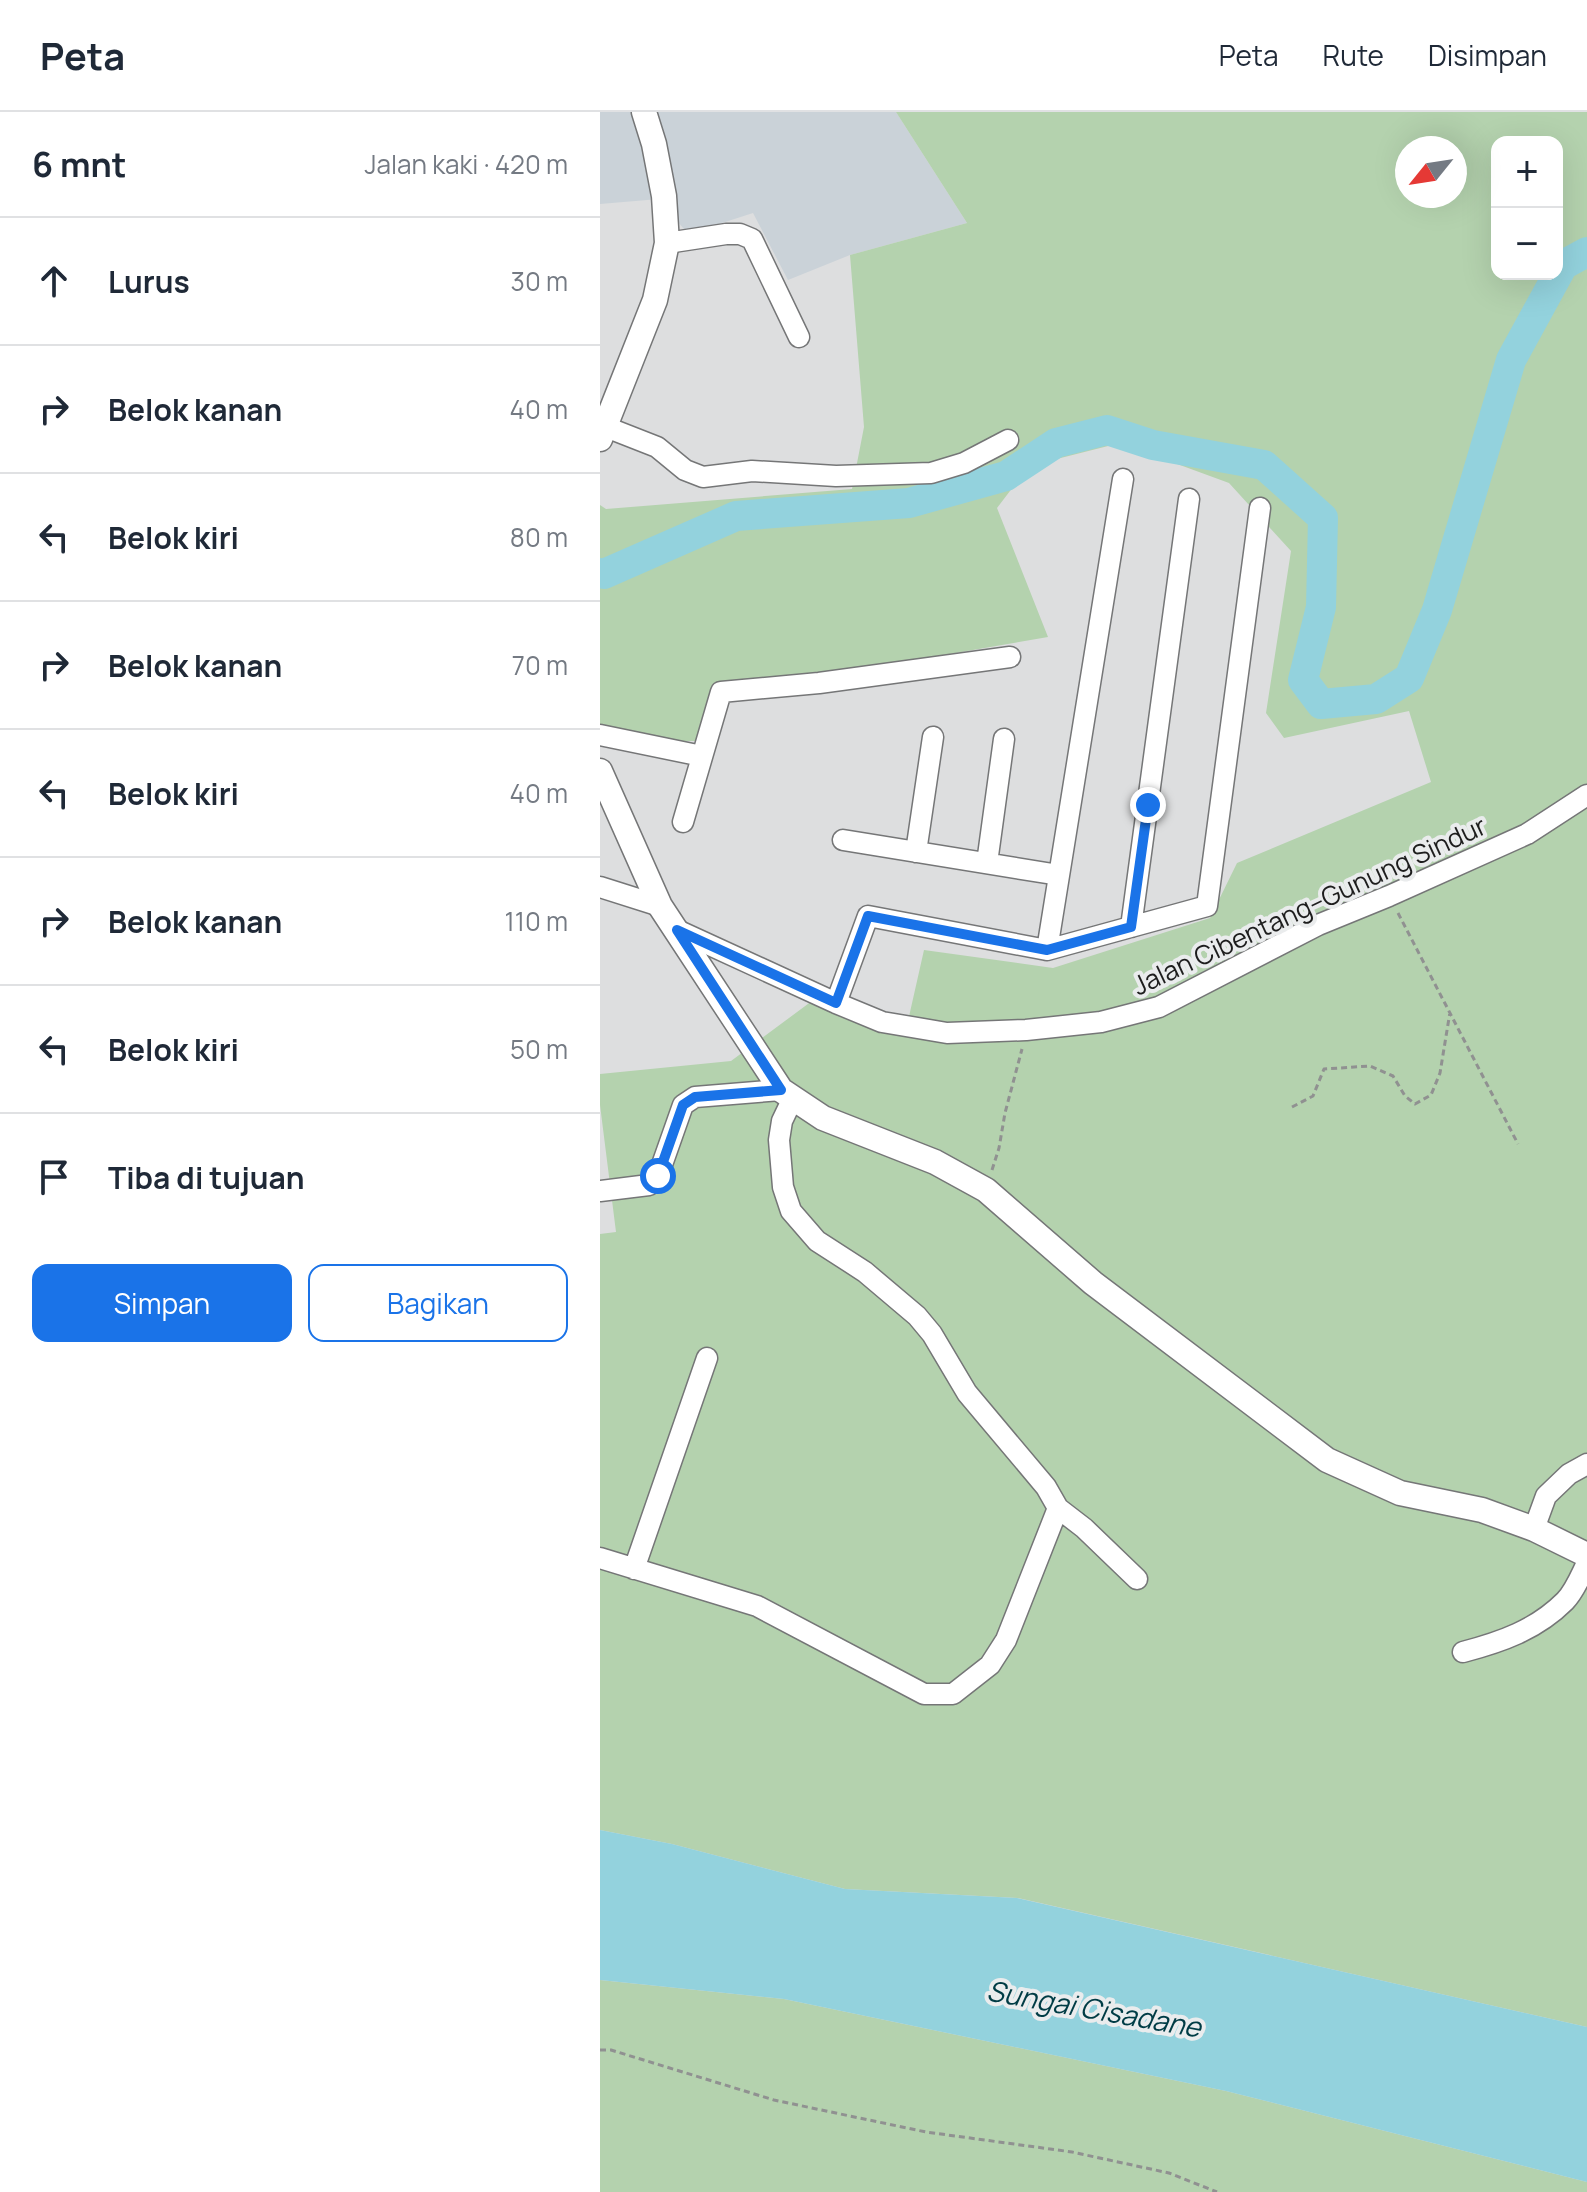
<!DOCTYPE html>
<html lang="id">
<meta charset="utf-8">
<style>
body{margin:0;font-family:Manrope,sans-serif;background:#f6f6f7;color:#1f2937}
.controls{position:absolute;right:24px;top:24px;display:grid;overflow:hidden;border-radius:16px;box-shadow:0 8px 32px #0002}
.controls button{width:72px;height:72px;display:grid;place-items:center;padding:0;border:0;border-bottom:2px solid #e0e1e3;background:#fff;color:#1f2937;font:40px sans-serif}
.compass{position:absolute;left:795px;top:24px;width:72px;height:72px;border-radius:50%;background:#fff;box-shadow:0 8px 32px #0002;rotate:240deg}
.stop{position:absolute;width:24px;height:24px;margin:-18px;border:6px solid #1a73e8;border-radius:50%;background:#fff}
.stop.end{background:#1a73e8;border-color:#fff;box-shadow:0 2px 8px #0008}
.list{margin:0;padding:0;list-style:none}
h2{display:flex;justify-content:space-between;align-items:center;height:104px;margin:0;padding:0 32px;font-size:34px}
h2 small{font-size:26px;font-weight:400;color:#747a83}
.list li{display:grid;grid-template-columns:52px 1fr auto;gap:24px;align-items:center;box-sizing:border-box;height:128px;padding:0 32px;border-top:2px solid #e0e1e3}
.list b{display:block;font-size:30px;white-space:nowrap}
.list em{font-size:26px;font-style:normal;color:#747a83}
.actions{display:flex;gap:16px;padding:24px 32px}
.actions a{flex:1;padding:18px 0;border:2px solid #1a73e8;border-radius:16px;text-align:center;font-size:28px;color:#1a73e8}
.actions .main{background:#1a73e8;color:#fff}
.icon{flex:none;width:44px;height:44px;fill:none;stroke:currentColor;stroke-width:2;stroke-linecap:round;stroke-linejoin:round}
.map{position:relative;flex:none;width:987px;height:2080px;overflow:hidden}
header{display:flex;align-items:center;gap:48px;box-sizing:border-box;height:112px;padding:0 40px;background:#fff;border-bottom:2px solid #e0e1e3}
header strong{font-size:38px}
nav{display:flex;gap:44px;margin-inline-start:auto;font-size:28px}
main{display:flex}
aside{flex:1;background:#fff}
.map>svg:first-child{display:block}
.built{fill:#cad2d8}
.green{fill:#b4d2ae;fill-rule:evenodd}
.water{fill:#93d2dd}
.lines{fill:none;stroke-linecap:round;stroke-linejoin:round}
.river{stroke:#93d2dd;stroke-width:30}
.minor-casing{stroke:#757677;stroke-width:23}
.major-casing{stroke:#757677;stroke-width:27}
.path{stroke:#909191;stroke-width:3;stroke-dasharray:6 4;stroke-linecap:butt}
.minor{stroke:#fff;stroke-width:20}
.major{stroke:#fff;stroke-width:24}
.route{stroke:#1a73e8;stroke-width:10}
.labels{text-anchor:middle;dominant-baseline:central;stroke-width:8;stroke-linejoin:round;paint-order:stroke}
.street-label{font-size:26px;fill:#1d1d1d;stroke:#eaeced}
.water-label{font-size:28px;font-style:italic;fill:#003c45;stroke:#eaeced}
</style>
<header>
<strong>Peta</strong>
<nav><a>Peta</a><a>Rute</a><a>Disimpan</a></nav>
</header>
<main>
<aside>
<h2>6 mnt<small>Jalan kaki · 420 m</small></h2>
<ul class="list">
<li><svg class="icon" aria-label="ahead" viewBox="0 0 24 24"><path d="M12 20V5M6 11l6-6 6 6"/></svg><div><b>Lurus</b></div><em>30 m</em></li>
<li><svg class="icon" aria-label="right" viewBox="0 0 24 24"><path d="M7 20v-9h11M14 6l5 5-5 5"/></svg><div><b>Belok kanan</b></div><em>40 m</em></li>
<li><svg class="icon" aria-label="left" viewBox="0 0 24 24"><path d="M17 20v-9H6M10 6l-5 5 5 5"/></svg><div><b>Belok kiri</b></div><em>80 m</em></li>
<li><svg class="icon" aria-label="right" viewBox="0 0 24 24"><path d="M7 20v-9h11M14 6l5 5-5 5"/></svg><div><b>Belok kanan</b></div><em>70 m</em></li>
<li><svg class="icon" aria-label="left" viewBox="0 0 24 24"><path d="M17 20v-9H6M10 6l-5 5 5 5"/></svg><div><b>Belok kiri</b></div><em>40 m</em></li>
<li><svg class="icon" aria-label="right" viewBox="0 0 24 24"><path d="M7 20v-9h11M14 6l5 5-5 5"/></svg><div><b>Belok kanan</b></div><em>110 m</em></li>
<li><svg class="icon" aria-label="left" viewBox="0 0 24 24"><path d="M17 20v-9H6M10 6l-5 5 5 5"/></svg><div><b>Belok kiri</b></div><em>50 m</em></li>
<li><svg class="icon" aria-label="arrive" viewBox="0 0 24 24"><path d="M6 21V4h12l-3 4 3 4H6"/></svg><div><b>Tiba di tujuan</b></div></li>
</ul>
<div class="actions"><a class="main">Simpan</a><a>Bagikan</a></div>
</aside>
<div class="map">
<svg width="987" height="2080" viewBox="0 0 987 2080">
<rect width="100%" height="100%" fill="#dddedf"/>
<path class="built" d="M 0,0 L 296,0 L 367,111 L 250,143 L 188,168 L 153,101 L 88,122 L 59,87 L 0,92 Z"/>
<path class="green" d="M 296,0 L 987,0 L 987,1915 L 418,1786 L 245,1777 L 72,1732 L 0,1718 L 0,1122 L 16,1120 L 0,993 L 0,962 L 131,949 L 220,883 L 308,909 L 324,838 L 453,856 L 610,806 L 637,751 L 831,670 L 809,599 L 684,626 L 666,601 L 691,439 L 629,371 L 520,331 L 429,354 L 397,396 L 448,525 L 122,581 L 101,629 L 7,629 L 0,617 L 0,393 L 6,397 L 252,377 L 264,315 L 250,143 L 367,111 ZM 897,30 L 957,30 L 957,162 L 897,162 ZM 807,36 L 855,36 L 855,84 L 807,84 Z
M 0,1868 L 184,1887 L 626,1979 L 987,2070 L 987,2080 L 0,2080 Z"/>
<path class="water" d="M 0,1718 L 72,1732 L 245,1777 L 417,1786 L 987,1915 L 987,2070 L 626,1979 L 184,1887 L 0,1868 Z"/>
<g class="lines">
<path class="river" d="M 0,461 L 4,462 L 136,404 L 309,391 L 406,364 L 456,331 L 507,318 L 553,333 L 664,353 L 723,406 L 721,495 L 703,568 L 721,592 L 776,587 L 809,566 L 837,498 L 911,248 L 963,153 L 987,140"/>
<defs>
<path id="minor" d="M 67,131 L 126,122 L 140,122 L 152,127 L 199,225
M 6,315 L 57,335 L 85,358 L 103,365 L 152,359 L 236,364 L 331,361 L 364,351 L 408,328
M 0,623 L 102,644
M 83,710 L 121,580 L 219,571 L 410,545
M 243,728 L 459,763
M 316,740 L 333,625
M 387,751 L 404,627
M 0,775 L 60,794
M 531,815 L 589,387
M 77,818 L 236,891 L 282,910 L 347,921 L 426,918 L 501,910 L 559,895 L 718,813 L 789,784 L 927,722 L 987,683
M 447,838 L 607,794 L 660,396
M 236,891 L 268,804 L 447,838 L 523,367
M 193,986 L 182,1009 L 179,1028 L 183,1075 L 191,1099 L 217,1129 L 265,1160 L 317,1204 L 332,1222 L 367,1281 L 446,1375 L 458,1396 L 484,1416 L 537,1467
M 0,1079 L 49,1073 L 58,1064 L 83,993 L 95,985 L 181,978
M 934,1417 L 946,1384 L 969,1362 L 987,1352
M 0,1446 L 157,1494 L 324,1582 L 353,1582 L 390,1553 L 406,1528 L 458,1396
M 34,1457 L 107,1246
M 863,1540 C 901,1530 936,1518 965,1489 C 975,1479 981,1463 987,1451"/>
<path id="major" d="M 0,327 L 55,188 L 67,131 L 64,84 L 54,32 L 44,0
M 0,659 L 60,794 L 181,978 L 223,1006 L 335,1050 L 386,1078 L 493,1171 L 727,1348 L 800,1381 L 882,1398 L 934,1417 L 987,1443"/>
</defs>
<use href="#minor" class="minor-casing"/>
<use href="#major" class="major-casing"/>
<path class="path" d="M 798,801 L 918,1032
M 692,995 L 713,984 L 724,957 L 770,954 L 793,964 L 805,984 L 815,992 L 831,983 L 840,961 L 850,900
M 392,1058 L 399,1036 L 405,1001 L 422,937
M 0,1938 L 11,1938 L 174,1988 L 326,2020 L 472,2040 L 569,2061 L 617,2080"/>
<use href="#minor" class="minor"/>
<use href="#major" class="major"/>
</g>
<g class="lines">
<path class="route" d="M 58,1064 L 83,993 L 95,985 L 181,978 L 77,818 L 236,891 L 268,804 L 447,838 L 531,815 L 548,693"/>
</g>
<g class="labels">
<g class="street-label">
<text transform="translate(709 793) rotate(-25)">Jalan Cibentang–Gunung Sindur</text>
</g>
<g class="water-label">
<text transform="translate(494 1896) rotate(10)">Sungai Cisadane</text>
</g>
</g>
</svg>
<div class="controls">
<button>+</button>
<button>−</button>
</div>
<svg class="compass" viewBox="-18 -18 36 36"><path d="M0-13l5 13h-10z" fill="#e53935"/><path d="M0 13l5-13h-10z" fill="#747a83"/></svg>
<div class="stop" style="left:58px;top:1064px"></div>
<div class="stop end" style="left:548px;top:693px"></div>
</div>
</main>
